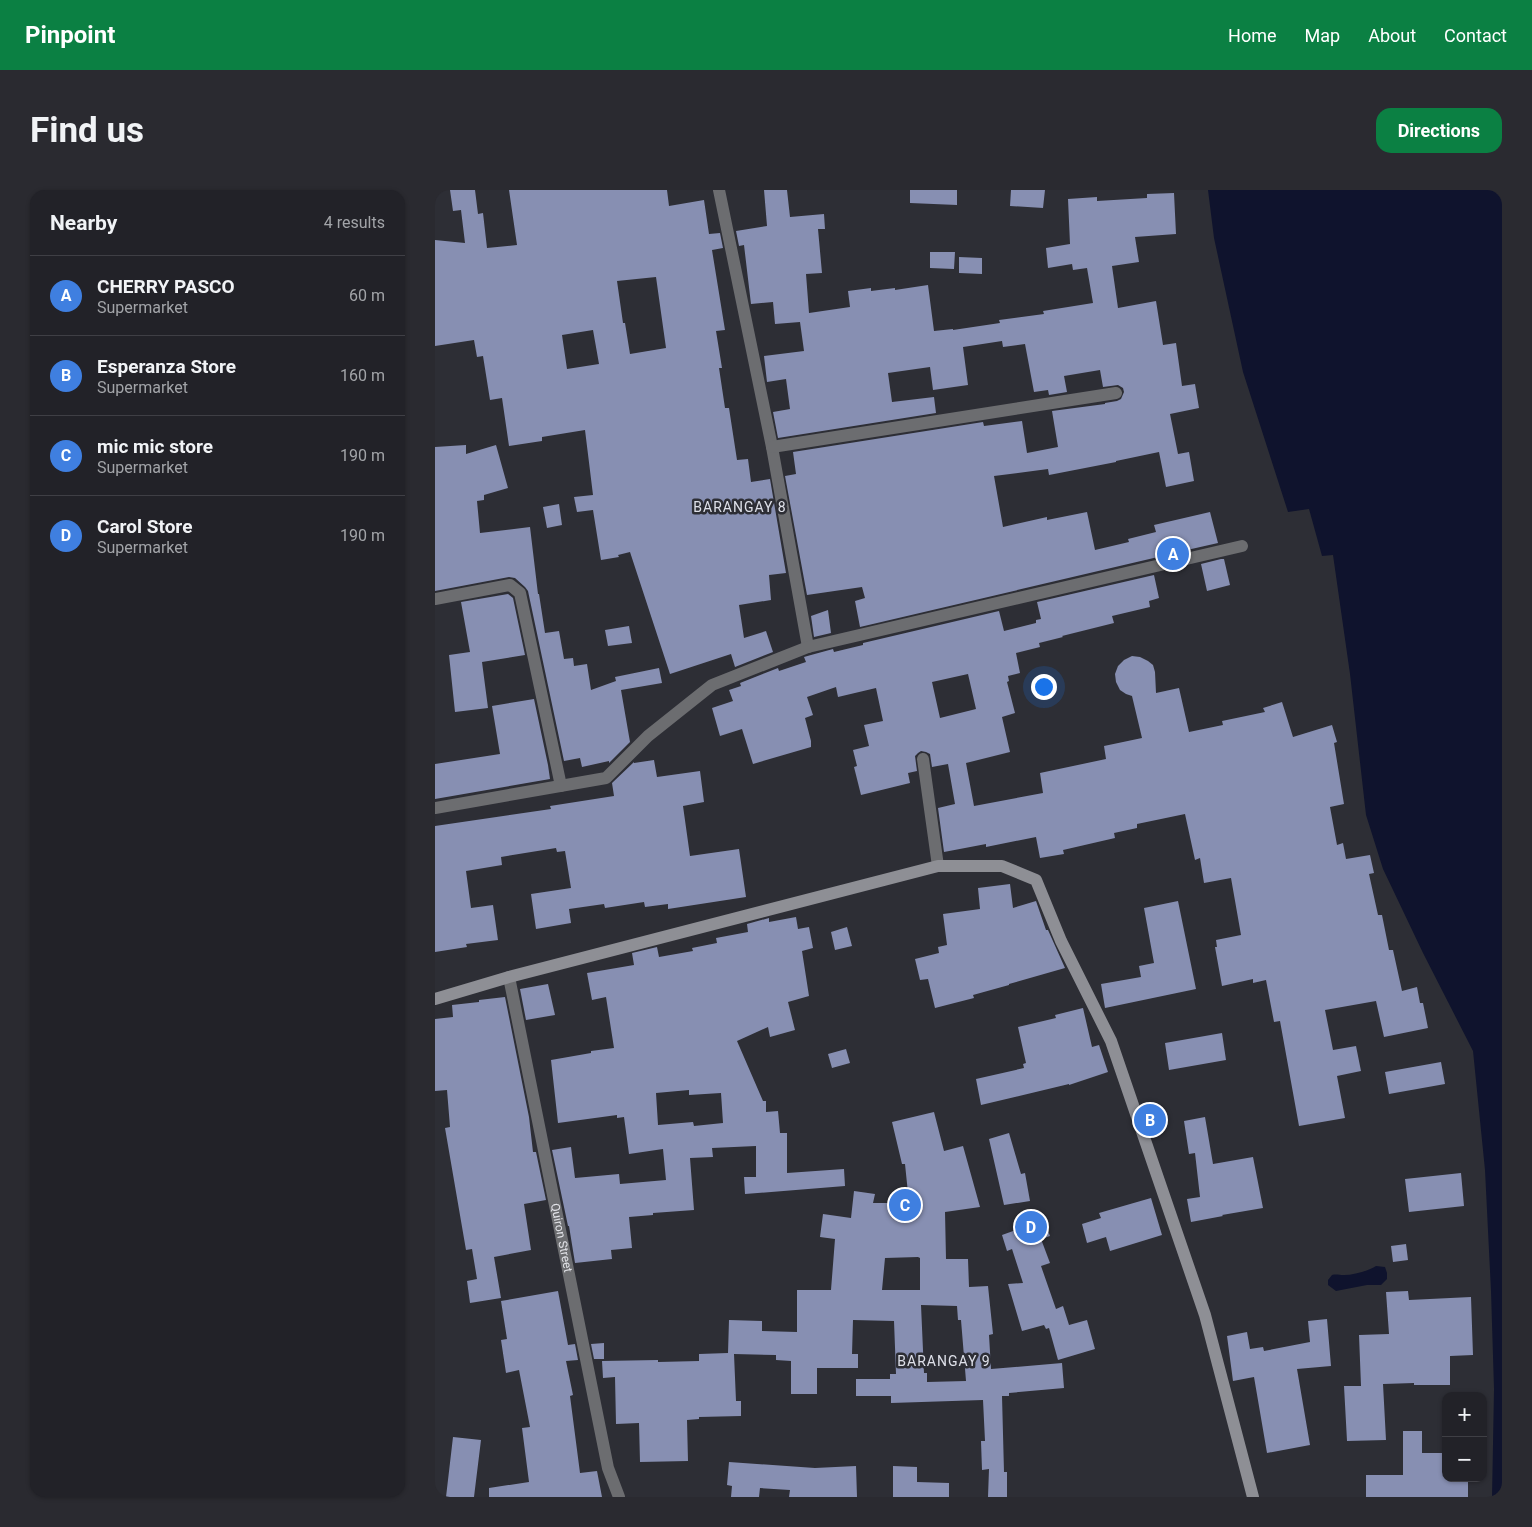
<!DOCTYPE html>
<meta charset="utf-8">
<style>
body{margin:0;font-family:Roboto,sans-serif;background:#2a2a30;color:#f1f3f6}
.controls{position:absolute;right:15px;bottom:15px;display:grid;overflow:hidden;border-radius:10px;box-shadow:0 1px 4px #0004}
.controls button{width:45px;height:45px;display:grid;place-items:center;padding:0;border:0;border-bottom:1px solid #3f3f45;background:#222228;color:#f1f3f6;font:25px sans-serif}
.you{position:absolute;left:608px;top:496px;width:18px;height:18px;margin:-12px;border:4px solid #fff;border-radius:50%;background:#1a73e8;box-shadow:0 0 0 8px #1a73e833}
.badge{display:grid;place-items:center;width:32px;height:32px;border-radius:50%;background:#0b8043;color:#fff;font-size:16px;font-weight:700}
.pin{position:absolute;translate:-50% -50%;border:2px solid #fff;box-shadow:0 1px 5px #0006}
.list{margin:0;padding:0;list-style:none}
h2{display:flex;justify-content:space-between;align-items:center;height:65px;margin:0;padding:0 20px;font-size:21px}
h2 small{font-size:16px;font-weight:400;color:#a2a4a8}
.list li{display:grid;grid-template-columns:32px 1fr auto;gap:15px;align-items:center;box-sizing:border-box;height:80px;padding:0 20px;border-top:1px solid #3f3f45}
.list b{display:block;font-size:19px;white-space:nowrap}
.list p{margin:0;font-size:16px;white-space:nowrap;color:#a2a4a8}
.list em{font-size:16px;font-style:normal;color:#a2a4a8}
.map{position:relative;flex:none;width:1067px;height:1307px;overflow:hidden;border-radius:15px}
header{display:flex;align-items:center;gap:30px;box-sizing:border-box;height:70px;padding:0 25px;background:#0b8043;color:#fff}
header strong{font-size:24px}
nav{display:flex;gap:28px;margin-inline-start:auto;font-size:18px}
.intro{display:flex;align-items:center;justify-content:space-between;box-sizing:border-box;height:120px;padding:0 30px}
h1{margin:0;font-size:35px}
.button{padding:12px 22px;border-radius:15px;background:#0b8043;color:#fff;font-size:18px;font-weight:700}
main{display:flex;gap:30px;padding:0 30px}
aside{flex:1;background:#222228;border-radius:15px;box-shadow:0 1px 4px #0004}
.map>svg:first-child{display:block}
.water{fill:#0f132d}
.building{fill:#878fb2;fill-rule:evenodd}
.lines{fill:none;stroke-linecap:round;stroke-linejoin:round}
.street{stroke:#6c6d70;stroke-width:12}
.secondary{stroke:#8e8f95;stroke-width:12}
.labels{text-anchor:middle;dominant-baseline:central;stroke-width:5;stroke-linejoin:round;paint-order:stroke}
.street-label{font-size:12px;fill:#e2e3e8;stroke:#2d2e35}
.neighbourhood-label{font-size:14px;letter-spacing:1px;fill:#dee0e9;stroke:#2d2e35}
</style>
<header>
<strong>Pinpoint</strong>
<nav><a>Home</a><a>Map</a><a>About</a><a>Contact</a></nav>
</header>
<div class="intro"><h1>Find us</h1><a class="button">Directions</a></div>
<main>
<aside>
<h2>Nearby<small>4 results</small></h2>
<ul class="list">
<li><span class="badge" style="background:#3f7fe0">A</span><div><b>CHERRY PASCO</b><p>Supermarket</p></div><em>60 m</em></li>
<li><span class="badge" style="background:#3f7fe0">B</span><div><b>Esperanza Store</b><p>Supermarket</p></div><em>160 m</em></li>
<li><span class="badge" style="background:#3f7fe0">C</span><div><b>mic mic store</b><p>Supermarket</p></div><em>190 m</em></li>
<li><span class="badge" style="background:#3f7fe0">D</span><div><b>Carol Store</b><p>Supermarket</p></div><em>190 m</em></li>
</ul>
</aside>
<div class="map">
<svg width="1067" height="1307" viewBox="0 0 1067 1307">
<rect width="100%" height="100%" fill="#2d2e35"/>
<path class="water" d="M 773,0 L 1067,0 L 1067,1307 L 1057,1307 L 1059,1199 L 1056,1101 L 1050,980 L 1038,861 L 988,763 L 948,679 L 931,625 L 915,484 L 898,365 L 887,366 L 874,319 L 853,322 L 808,182 L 779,48 Z
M 941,1076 L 950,1077 L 952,1083 L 952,1089 L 946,1095 L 932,1095 L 901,1101 L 893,1095 L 893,1090 L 897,1085 C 901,1084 904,1085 909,1085 C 919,1085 933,1081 941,1076 Z"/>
<path class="building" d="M 15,0 L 40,0 L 43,24 L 48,23 L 52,58 L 82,55 L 74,0 L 232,0 L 234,16 L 269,10 L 274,44 L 285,43 L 288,58 L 277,60 L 290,140 L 281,141 L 287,178 L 284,178 L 290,218 L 294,218 L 302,270 L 313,269 L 316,292 L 335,289 L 351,383 L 334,385 L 336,410 L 304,415 L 309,448 L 331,441 L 338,462 L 300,477 L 296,464 L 235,484 L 195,362 L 183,365 L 184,367 L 166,370 L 158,320 L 142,322 L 139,307 L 158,305 L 150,240 L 107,247 L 107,251 L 74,256 L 67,208 L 55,210 L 48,166 L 42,167 L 39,150 L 0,156 L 0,50 L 30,53 L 26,20 L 18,21 ZM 221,87 L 231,158 L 195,164 L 190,133 L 188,133 L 182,91 ZM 158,140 L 164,174 L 132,179 L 127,145 Z
M 329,0 L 352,0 L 355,27 L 389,24 L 390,39 L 383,39 L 387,83 L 371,84 L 374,123 L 415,117 L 413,101 L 436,98 L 436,101 L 460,98 L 460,100 L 493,95 L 499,141 L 518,139 L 518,140 L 565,133 L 564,130 L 609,124 L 608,121 L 658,113 L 652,78 L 638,80 L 637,74 L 613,78 L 611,58 L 635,54 L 633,9 L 662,7 L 662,11 L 712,8 L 712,4 L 739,3 L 741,44 L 700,47 L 704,72 L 677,76 L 683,118 L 721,111 L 728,155 L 741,153 L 747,196 L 760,194 L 764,218 L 735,224 L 743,264 L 754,262 L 759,291 L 731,297 L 724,262 L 681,271 L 681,272 L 614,285 L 613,279 L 559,286 L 568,337 L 612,327 L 612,330 L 652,322 L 660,360 L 694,352 L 693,349 L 721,342 L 719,335 L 775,322 L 783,353 L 752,360 L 751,356 L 722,363 L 723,367 L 425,437 L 420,411 L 430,408 L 427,397 L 372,405 L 350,286 L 361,284 L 358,262 L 548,232 L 549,236 L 587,231 L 592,263 L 623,257 L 617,221 L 670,214 L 670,213 L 682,211 L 686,209 L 689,202 L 688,198 L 683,195 L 668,197 L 665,180 L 629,186 L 632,202 L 614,205 L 613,200 L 599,202 L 590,154 L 568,157 L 567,151 L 528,157 L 533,195 L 498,200 L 495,177 L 453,183 L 457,212 L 499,207 L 501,223 L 343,248 L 338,222 L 355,219 L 351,189 L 332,192 L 329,166 L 369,161 L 365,132 L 340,134 L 338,112 L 316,114 L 309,55 L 304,56 L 301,41 L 332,36 Z
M 475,0 L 522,0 L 522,15 L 475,13 Z
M 576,0 L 610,0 L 608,18 L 575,16 Z
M 495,62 L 520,62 L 519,79 L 495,78 Z
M 524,67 L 547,68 L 547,84 L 524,83 Z
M 31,255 L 31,264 L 61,255 L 73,298 L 49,305 L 49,310 L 42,311 L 45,343 L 95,337 L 103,404 L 104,404 L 110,443 L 124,441 L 129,469 L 138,468 L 139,476 L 152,474 L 156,500 L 181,491 L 180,487 L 224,478 L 227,493 L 186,500 L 195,552 L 174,573 L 174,571 L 147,577 L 145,568 L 129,571 L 93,401 L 90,397 L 80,388 L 74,387 L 0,401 L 0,257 Z
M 124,314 L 127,335 L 112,338 L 108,317 Z
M 786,369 L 789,369 L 795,395 L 772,401 L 766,374 Z
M 719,385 L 724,408 L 714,411 L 715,417 L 677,426 L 679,433 L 627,446 L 628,447 L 604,453 L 605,457 L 581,463 L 585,483 L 573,486 L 574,491 L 572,492 L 580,523 L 567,527 L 575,562 L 531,573 L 539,616 L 608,603 L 605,583 L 671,569 L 669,556 L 707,548 L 697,506 L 691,504 L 685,500 L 681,492 L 680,484 L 683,476 L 689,470 L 697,466 L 705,467 L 713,471 L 718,475 L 720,482 L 721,503 L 744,498 L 754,542 L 788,535 L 787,531 L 830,522 L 828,518 L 847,512 L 858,547 L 897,535 L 902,552 L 899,553 L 909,614 L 895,617 L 902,655 L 908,653 L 911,669 L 935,665 L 939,683 L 934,684 L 943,725 L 947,725 L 954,760 L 958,760 L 967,801 L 982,797 L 985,813 L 988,813 L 993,838 L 949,847 L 941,811 L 890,820 L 898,860 L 921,856 L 926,881 L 902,886 L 910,928 L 864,936 L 845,831 L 839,832 L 831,790 L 818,793 L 818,789 L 787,796 L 780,757 L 782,757 L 781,750 L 806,745 L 796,688 L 769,693 L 765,668 L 760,670 L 750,624 L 702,634 L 702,638 L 679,643 L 680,648 L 628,660 L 629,664 L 605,668 L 601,647 L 551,657 L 551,654 L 509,662 L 503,618 L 520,614 L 513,574 L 497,577 L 495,564 L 491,562 L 486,561 L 483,563 L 480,566 L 482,581 L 473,583 L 475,593 L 426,605 L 419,577 L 422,576 L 418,560 L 434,556 L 429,535 L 448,531 L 441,498 L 403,507 L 401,497 L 372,507 L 378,525 L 370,528 L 376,551 L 376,557 L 318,574 L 307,539 L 285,546 L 277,518 L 298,511 L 294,500 L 306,496 L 305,493 L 343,478 L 344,481 L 371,472 L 369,467 L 376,465 L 398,459 L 399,462 L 428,455 L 428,453 L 564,421 L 569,441 L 601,433 L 601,430 L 606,429 L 602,412 ZM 533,484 L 541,519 L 505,528 L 497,492 Z
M 73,404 L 78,408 L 90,465 L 47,472 L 53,518 L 20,522 L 14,465 L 35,462 L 26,412 Z
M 393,420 L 396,443 L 379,447 L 376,426 Z
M 194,436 L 197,453 L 173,456 L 170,440 Z
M 99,509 L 113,575 L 115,589 L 0,609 L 0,574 L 65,564 L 57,516 Z
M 219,570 L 222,587 L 265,581 L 269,612 L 248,616 L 255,666 L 304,659 L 311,707 L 233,719 L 233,714 L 210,717 L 209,712 L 170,718 L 169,714 L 134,719 L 136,733 L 101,739 L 96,704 L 136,698 L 130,661 L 122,662 L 121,658 L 66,667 L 67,675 L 31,681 L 36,718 L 58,715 L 63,750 L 31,754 L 32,757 L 0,762 L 0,636 L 116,619 L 115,616 L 179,606 L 177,593 L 199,572 L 199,573 Z
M 575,694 L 578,718 L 601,711 L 611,740 L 613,740 L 630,778 L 574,794 L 574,795 L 538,805 L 539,808 L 500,818 L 493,789 L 485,790 L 480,769 L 504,763 L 503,757 L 512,755 L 508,724 L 545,719 L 543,698 Z
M 743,711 L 761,799 L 670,818 L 666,794 L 706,787 L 704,776 L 719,773 L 709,718 Z
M 361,727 L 363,739 L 374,737 L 378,758 L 367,761 L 374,806 L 353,812 L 360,840 L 335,847 L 333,837 L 302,851 L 328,911 L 331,911 L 331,922 L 343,921 L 345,943 L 352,943 L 352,983 L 409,979 L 410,996 L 310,1004 L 309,987 L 321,987 L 321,956 L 277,958 L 278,967 L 255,968 L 259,1020 L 218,1023 L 218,1025 L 194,1027 L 197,1058 L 176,1060 L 177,1069 L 140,1073 L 134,1036 L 133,1036 L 117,960 L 136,957 L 140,988 L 184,984 L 185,994 L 231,990 L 228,959 L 194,964 L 189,927 L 182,928 L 182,925 L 123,933 L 116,870 L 156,863 L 156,861 L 179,858 L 171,807 L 157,810 L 152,783 L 199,775 L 197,763 L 222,757 L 224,767 L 258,761 L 257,758 L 282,753 L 281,748 L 313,742 L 312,734 L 334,728 L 334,732 ZM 254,900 L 254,905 L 286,903 L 288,933 L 259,936 L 258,932 L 223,935 L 221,903 Z
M 412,737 L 417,756 L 400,760 L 396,742 Z
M 113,794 L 120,825 L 91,830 L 85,799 Z
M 70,807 L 94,927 L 98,962 L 101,962 L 111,1010 L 89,1014 L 96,1060 L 59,1067 L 66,1108 L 35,1113 L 32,1091 L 42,1089 L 37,1059 L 31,1060 L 10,938 L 15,937 L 12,900 L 0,901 L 0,829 L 18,827 L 17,815 L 44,812 L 44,810 Z
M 648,818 L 657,857 L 664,855 L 673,882 L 634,895 L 634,894 L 546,915 L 541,889 L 589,878 L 588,874 L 591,873 L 583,837 L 621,828 L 620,825 Z
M 787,843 L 791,870 L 734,880 L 730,853 Z
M 411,859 L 415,873 L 397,878 L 393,864 Z
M 1006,872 L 1010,894 L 954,904 L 950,882 Z
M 499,922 L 509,961 L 528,956 L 545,1017 L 510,1022 L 511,1069 L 533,1069 L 534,1097 L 553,1096 L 558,1144 L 554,1145 L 556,1179 L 627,1173 L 629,1198 L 574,1203 L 574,1206 L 567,1206 L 569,1282 L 572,1282 L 572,1307 L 553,1307 L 554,1279 L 547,1280 L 546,1251 L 550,1251 L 548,1210 L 456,1213 L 456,1206 L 421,1206 L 421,1189 L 455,1189 L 455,1184 L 461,1184 L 459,1131 L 418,1130 L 417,1164 L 423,1164 L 423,1178 L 382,1178 L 382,1204 L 356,1204 L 356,1171 L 341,1170 L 341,1165 L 299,1164 L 301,1211 L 306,1211 L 306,1226 L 264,1227 L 264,1229 L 252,1230 L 253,1271 L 205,1272 L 204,1233 L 181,1234 L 180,1187 L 168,1188 L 167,1171 L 223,1170 L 223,1172 L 264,1171 L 264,1164 L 293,1163 L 294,1130 L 327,1131 L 327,1141 L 362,1142 L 362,1100 L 396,1100 L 400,1049 L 385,1047 L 388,1024 L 416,1028 L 419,1001 L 440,1004 L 438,1013 L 474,1013 L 470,974 L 467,974 L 457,932 ZM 483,1067 L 485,1068 L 485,1100 L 447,1100 L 450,1068 ZM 486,1115 L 522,1116 L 523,1130 L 526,1130 L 531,1191 L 492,1192 L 492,1183 L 489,1183 Z
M 770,927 L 778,974 L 818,967 L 828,1018 L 787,1025 L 788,1026 L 756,1032 L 752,1009 L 765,1007 L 760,963 L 754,964 L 749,931 Z
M 574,943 L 586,984 L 590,983 L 595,1011 L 569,1015 L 554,949 Z
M 1026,983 L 1029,1016 L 974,1022 L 970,989 Z
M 716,1008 L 727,1045 L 675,1061 L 671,1047 L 652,1053 L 647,1034 L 666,1028 L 664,1023 Z
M 609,1030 L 615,1046 L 606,1049 L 615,1073 L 606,1076 L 621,1119 L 628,1116 L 634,1135 L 652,1130 L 660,1159 L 623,1170 L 614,1138 L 611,1139 L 609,1135 L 587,1141 L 573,1094 L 588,1093 L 577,1059 L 572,1061 L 567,1045 Z
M 971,1054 L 973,1070 L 958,1072 L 956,1056 Z
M 123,1101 L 133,1155 L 140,1154 L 143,1170 L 131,1171 L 138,1205 L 135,1206 L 145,1283 L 162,1281 L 167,1307 L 54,1307 L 54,1298 L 94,1292 L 87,1238 L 95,1237 L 84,1180 L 71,1183 L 66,1150 L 72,1149 L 66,1111 Z
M 973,1101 L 974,1110 L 1036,1107 L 1038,1165 L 1015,1166 L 1015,1195 L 979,1195 L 979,1193 L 948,1194 L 951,1250 L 912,1251 L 909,1196 L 926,1196 L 924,1145 L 954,1144 L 951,1102 Z
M 892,1129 L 896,1176 L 862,1179 L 875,1255 L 832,1263 L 819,1187 L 798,1191 L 792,1146 L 812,1142 L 815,1159 L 828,1157 L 829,1161 L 875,1152 L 873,1131 Z
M 169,1153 L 169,1169 L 159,1169 L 156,1154 Z
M 968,1241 L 987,1241 L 987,1263 L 1011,1263 L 1011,1288 L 1033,1288 L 1033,1307 L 931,1307 L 931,1285 L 968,1285 Z
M 18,1247 L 46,1250 L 39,1307 L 11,1307 Z
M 294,1272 L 380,1278 L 421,1276 L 422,1307 L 354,1307 L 355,1300 L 325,1298 L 324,1307 L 296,1307 L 297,1296 L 292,1295 Z
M 458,1276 L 482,1277 L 482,1292 L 514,1293 L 514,1307 L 458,1307 Z"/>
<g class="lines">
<g class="street">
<path d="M 284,0 L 337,257 L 373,457"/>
<path d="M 337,257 L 681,203"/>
<path d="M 0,409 L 75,395 L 85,403 L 126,596"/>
<path d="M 488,569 L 503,676"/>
<path d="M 0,618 L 171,588 L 213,546 L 277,495 L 373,457 L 807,356"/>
<path id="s1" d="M 74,787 L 173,1278 L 184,1307"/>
</g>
<path class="secondary" d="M 0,809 L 74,787 L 503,676 L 567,676 L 601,690 L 626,751 L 676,851 L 770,1125 L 818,1307"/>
</g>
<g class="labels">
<g class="street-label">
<text stroke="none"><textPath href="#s1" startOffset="266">Quiron Street</textPath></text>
</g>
<g class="neighbourhood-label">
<text x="305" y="317">BARANGAY 8</text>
<text x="509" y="1171">BARANGAY 9</text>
</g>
</g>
</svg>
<div class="controls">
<button>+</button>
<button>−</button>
</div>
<div class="you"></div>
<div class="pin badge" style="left:738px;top:364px;background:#3f7fe0">A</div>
<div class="pin badge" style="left:715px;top:930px;background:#3f7fe0">B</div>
<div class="pin badge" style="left:470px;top:1015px;background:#3f7fe0">C</div>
<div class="pin badge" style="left:596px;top:1037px;background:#3f7fe0">D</div>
</div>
</main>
